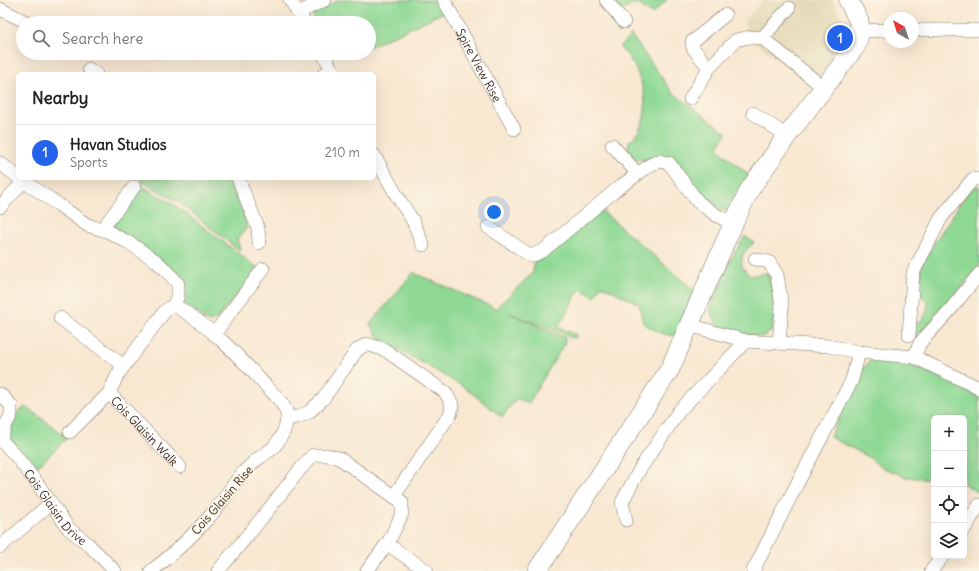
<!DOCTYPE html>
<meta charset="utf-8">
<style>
body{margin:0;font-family:Delius,sans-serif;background:#f2f2f2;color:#222}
.controls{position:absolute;right:12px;bottom:12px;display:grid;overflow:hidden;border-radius:6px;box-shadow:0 4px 16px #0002}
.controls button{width:36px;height:36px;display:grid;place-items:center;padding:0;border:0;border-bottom:1px solid #e0e0e0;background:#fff;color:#222;font:20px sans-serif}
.compass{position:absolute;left:883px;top:12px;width:36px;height:36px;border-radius:50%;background:#fff;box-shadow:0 4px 16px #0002;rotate:321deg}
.you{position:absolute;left:494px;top:212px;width:14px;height:14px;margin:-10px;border:3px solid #fff;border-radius:50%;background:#1a73e8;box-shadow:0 0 0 6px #1a73e833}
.badge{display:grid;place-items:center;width:26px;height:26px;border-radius:50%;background:#2563eb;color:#fff;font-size:13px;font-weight:700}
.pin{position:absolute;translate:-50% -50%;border:2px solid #fff;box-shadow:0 1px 4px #0006}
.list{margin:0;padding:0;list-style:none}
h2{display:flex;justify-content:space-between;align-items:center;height:52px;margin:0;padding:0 16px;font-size:17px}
h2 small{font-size:13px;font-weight:400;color:#767676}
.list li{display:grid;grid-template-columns:26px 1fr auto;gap:12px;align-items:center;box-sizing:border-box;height:56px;padding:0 16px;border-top:1px solid #e0e0e0}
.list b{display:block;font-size:15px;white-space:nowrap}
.list p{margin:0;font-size:13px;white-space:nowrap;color:#767676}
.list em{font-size:13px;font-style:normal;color:#767676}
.icon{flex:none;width:22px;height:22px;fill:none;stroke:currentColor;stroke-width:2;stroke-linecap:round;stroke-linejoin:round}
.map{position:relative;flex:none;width:979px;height:571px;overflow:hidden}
.search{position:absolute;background:#fff;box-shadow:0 4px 16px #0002;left:16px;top:16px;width:360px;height:44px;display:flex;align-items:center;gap:10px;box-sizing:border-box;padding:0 14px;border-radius:22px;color:#767676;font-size:15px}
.panel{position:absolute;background:#fff;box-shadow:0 4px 16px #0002;left:16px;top:72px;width:360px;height:108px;border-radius:6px}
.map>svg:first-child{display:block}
.built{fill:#e5dbba}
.green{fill:#8fd995;stroke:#65825a}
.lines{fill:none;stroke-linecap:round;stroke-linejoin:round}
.street-casing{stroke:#7d6c5d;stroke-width:14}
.secondary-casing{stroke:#7d6c5d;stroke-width:20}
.street{stroke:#fff;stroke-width:13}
.secondary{stroke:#fff;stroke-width:19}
.labels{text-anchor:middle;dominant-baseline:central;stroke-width:3;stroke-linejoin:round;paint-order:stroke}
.street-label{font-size:12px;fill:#3b2a1e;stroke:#fcf5e5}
</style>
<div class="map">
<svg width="979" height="571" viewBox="0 0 979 571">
<rect width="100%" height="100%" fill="#fcf5e5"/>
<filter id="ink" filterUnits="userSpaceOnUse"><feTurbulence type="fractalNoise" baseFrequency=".025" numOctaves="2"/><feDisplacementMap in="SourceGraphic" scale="8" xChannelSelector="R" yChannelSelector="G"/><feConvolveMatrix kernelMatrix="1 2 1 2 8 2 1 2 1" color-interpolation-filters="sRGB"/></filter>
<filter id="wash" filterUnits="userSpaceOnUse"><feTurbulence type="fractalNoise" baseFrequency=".012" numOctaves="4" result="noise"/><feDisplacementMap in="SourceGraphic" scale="16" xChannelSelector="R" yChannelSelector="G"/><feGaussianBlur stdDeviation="0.9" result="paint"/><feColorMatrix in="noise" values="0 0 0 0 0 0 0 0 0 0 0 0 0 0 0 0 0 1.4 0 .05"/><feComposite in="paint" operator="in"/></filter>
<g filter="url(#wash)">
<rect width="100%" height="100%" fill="#f8e8d2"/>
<path class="built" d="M 763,0 L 832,0 L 853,36 L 837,59 L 815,78 L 811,85 L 751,39 L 744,21 Z"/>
<path class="green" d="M 339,0 L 438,0 L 444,12 L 369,47 L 369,23 L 314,23 L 313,13 Z
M 611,0 L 667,0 L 652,14 L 637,3 L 623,10 Z
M 631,35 L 673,93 L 727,133 L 717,148 L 751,177 L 730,213 C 715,208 701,197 691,184 C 686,176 681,162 672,157 C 657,150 644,168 632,155 C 627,151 628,147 629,141 C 634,140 634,137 637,133 C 653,112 643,79 630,59 C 628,54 623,51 619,47 Z
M 141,178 L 226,178 L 242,210 L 247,228 L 237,239 L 239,246 L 241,249 L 240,251 L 177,201 L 140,180 Z
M 140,185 L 172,203 L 259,269 L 217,319 L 209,322 C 201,316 184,310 183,298 C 183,295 184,291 184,288 L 116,230 L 114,226 L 115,220 Z
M 979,186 L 979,265 L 950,302 L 918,335 L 913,336 L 913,323 L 922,321 L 927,311 L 928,302 L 921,296 L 918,292 L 922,264 L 929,251 L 970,189 Z
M 601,210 L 697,293 L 678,335 C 664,337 655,330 643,323 L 639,304 L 601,285 L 595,297 L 580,289 L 558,327 L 577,335 L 575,338 L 569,337 L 564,334 L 509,313 L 565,338 L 564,344 L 528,404 L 517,398 L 502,417 L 464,387 L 379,338 L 370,324 L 414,272 L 416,274 L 497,309 L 499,305 L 533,273 L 534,261 L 541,260 L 545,257 Z
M 745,236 L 754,243 C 744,251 741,254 742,267 L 750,276 L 767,273 C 775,290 776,314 771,332 L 761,337 L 738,332 L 720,327 L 714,320 L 710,310 L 728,264 Z
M 883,359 L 901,361 L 946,380 L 979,397 L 979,493 L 964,484 L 964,418 L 934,418 L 934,479 L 924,479 L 906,477 L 881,467 L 869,457 L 830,437 L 864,367 L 871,360 Z
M 26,407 L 63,434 L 67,438 L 35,469 L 8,436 C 9,427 16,421 17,412 Z"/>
</g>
<g filter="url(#ink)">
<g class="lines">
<defs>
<g id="street">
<path d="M 290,0 L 305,23"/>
<path id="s1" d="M 444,0 L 514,129"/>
<path d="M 606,0 L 624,22"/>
<path d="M 0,9 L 28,23"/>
<path d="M 298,13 L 325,0"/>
<path d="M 913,30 L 979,30"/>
<path d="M 860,31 L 889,30"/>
<path d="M 762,38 L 789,8"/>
<path d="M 323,53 L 332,70 L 324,74"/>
<path d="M 709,68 L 693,48 L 692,42 L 725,15"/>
<path d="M 89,69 L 96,74"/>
<path d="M 690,99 L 709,68 L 736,40 L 750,37 L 762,38 L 824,88"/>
<path d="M 753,113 L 787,136"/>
<path d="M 612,145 L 638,174"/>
<path d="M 374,155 L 397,196 L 413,221 L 423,245"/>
<path d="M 0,163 L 18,177"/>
<path d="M 19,178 L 59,205 L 87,225 L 107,231 L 131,244 L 156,261 L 168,272 L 178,284 L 178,295 L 174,305 C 209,325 238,355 265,385 C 273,393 289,407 287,419 C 286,428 281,438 276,444 C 273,450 265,453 260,457 C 254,462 247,468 242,474 C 231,487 222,502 211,515 C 193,535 173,555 151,571"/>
<path d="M 238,178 L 258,228 L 259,243"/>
<path d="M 0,207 L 23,182"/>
<path d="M 488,227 L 531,256 L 544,250 L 617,189 L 650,165 L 659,161 L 669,163 L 698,202 L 716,215 L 733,224"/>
<path d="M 102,229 L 134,187"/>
<path d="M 755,259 L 769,262 L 777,275 L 782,307 L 779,343"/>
<path d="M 60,318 L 124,366"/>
<path d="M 689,325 L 746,341 L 828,346 L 859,352 L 914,357 L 979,388"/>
<path d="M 214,334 L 263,269"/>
<path d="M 909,335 L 913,273 L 941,218 L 973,179 L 979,179"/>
<path d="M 914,357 L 920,343 L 950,310 L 979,274"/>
<path id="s2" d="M 109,393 L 180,467"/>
<path d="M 0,394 L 11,405 L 11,415 L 5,426 L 1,439"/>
<path d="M 288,418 L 298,417 L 309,412 L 323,399 L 357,350 L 367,344 L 385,350 L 445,392 L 452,404 L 451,413 L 394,496"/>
<path d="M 70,432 L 109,393 L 118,374 L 165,311 L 174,305"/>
<path id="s3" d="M 0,439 L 16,456 L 37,483 L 69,529 L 87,543 L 115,571"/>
<path d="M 626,520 L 622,502 L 640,469 L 679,411 L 746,341"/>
<path d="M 964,530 L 979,505"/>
<path d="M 387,544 L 427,571"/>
<path d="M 0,547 L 51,503"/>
<path d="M 218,571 L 257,524 L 302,467 L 313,455 L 327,455 L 339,458 L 402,502 L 402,514 L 389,541 L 367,571"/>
<path d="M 753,571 L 798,482 L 852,380 L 859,352"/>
<path d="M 931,571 L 943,556"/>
</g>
<path id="secondary" d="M 537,571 L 670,369 L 733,224 L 750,189 L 787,136 L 856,46 L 860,31 L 859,21 L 848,0"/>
</defs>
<use href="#street" class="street-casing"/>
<use href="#secondary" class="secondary-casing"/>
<use href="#street" class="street"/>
<use href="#secondary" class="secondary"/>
</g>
</g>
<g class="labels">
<g class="street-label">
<text stroke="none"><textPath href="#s1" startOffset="74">Spire View Rise</textPath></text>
<text stroke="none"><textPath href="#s2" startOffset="52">Cois Glaisin Walk</textPath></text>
<text transform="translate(222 500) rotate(-49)">Cois Glaisin Rise</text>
<text stroke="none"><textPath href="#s3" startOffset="88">Cois Glaisin Drive</textPath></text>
</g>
</g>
</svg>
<div class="controls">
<button>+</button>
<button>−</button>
<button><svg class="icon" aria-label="locate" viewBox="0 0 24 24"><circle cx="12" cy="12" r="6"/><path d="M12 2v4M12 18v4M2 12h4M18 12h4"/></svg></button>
<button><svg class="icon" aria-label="layers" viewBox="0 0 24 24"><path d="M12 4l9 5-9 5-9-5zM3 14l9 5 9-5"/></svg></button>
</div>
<svg class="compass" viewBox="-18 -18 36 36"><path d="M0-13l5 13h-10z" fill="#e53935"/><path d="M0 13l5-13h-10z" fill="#767676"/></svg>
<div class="you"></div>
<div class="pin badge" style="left:840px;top:38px">1</div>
<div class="search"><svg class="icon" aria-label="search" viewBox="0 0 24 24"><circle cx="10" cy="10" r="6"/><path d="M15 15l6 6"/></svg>Search here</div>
<section class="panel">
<h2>Nearby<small></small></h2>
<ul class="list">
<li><span class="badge">1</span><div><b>Havan Studios</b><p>Sports</p></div><em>210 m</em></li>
</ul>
</section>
</div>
